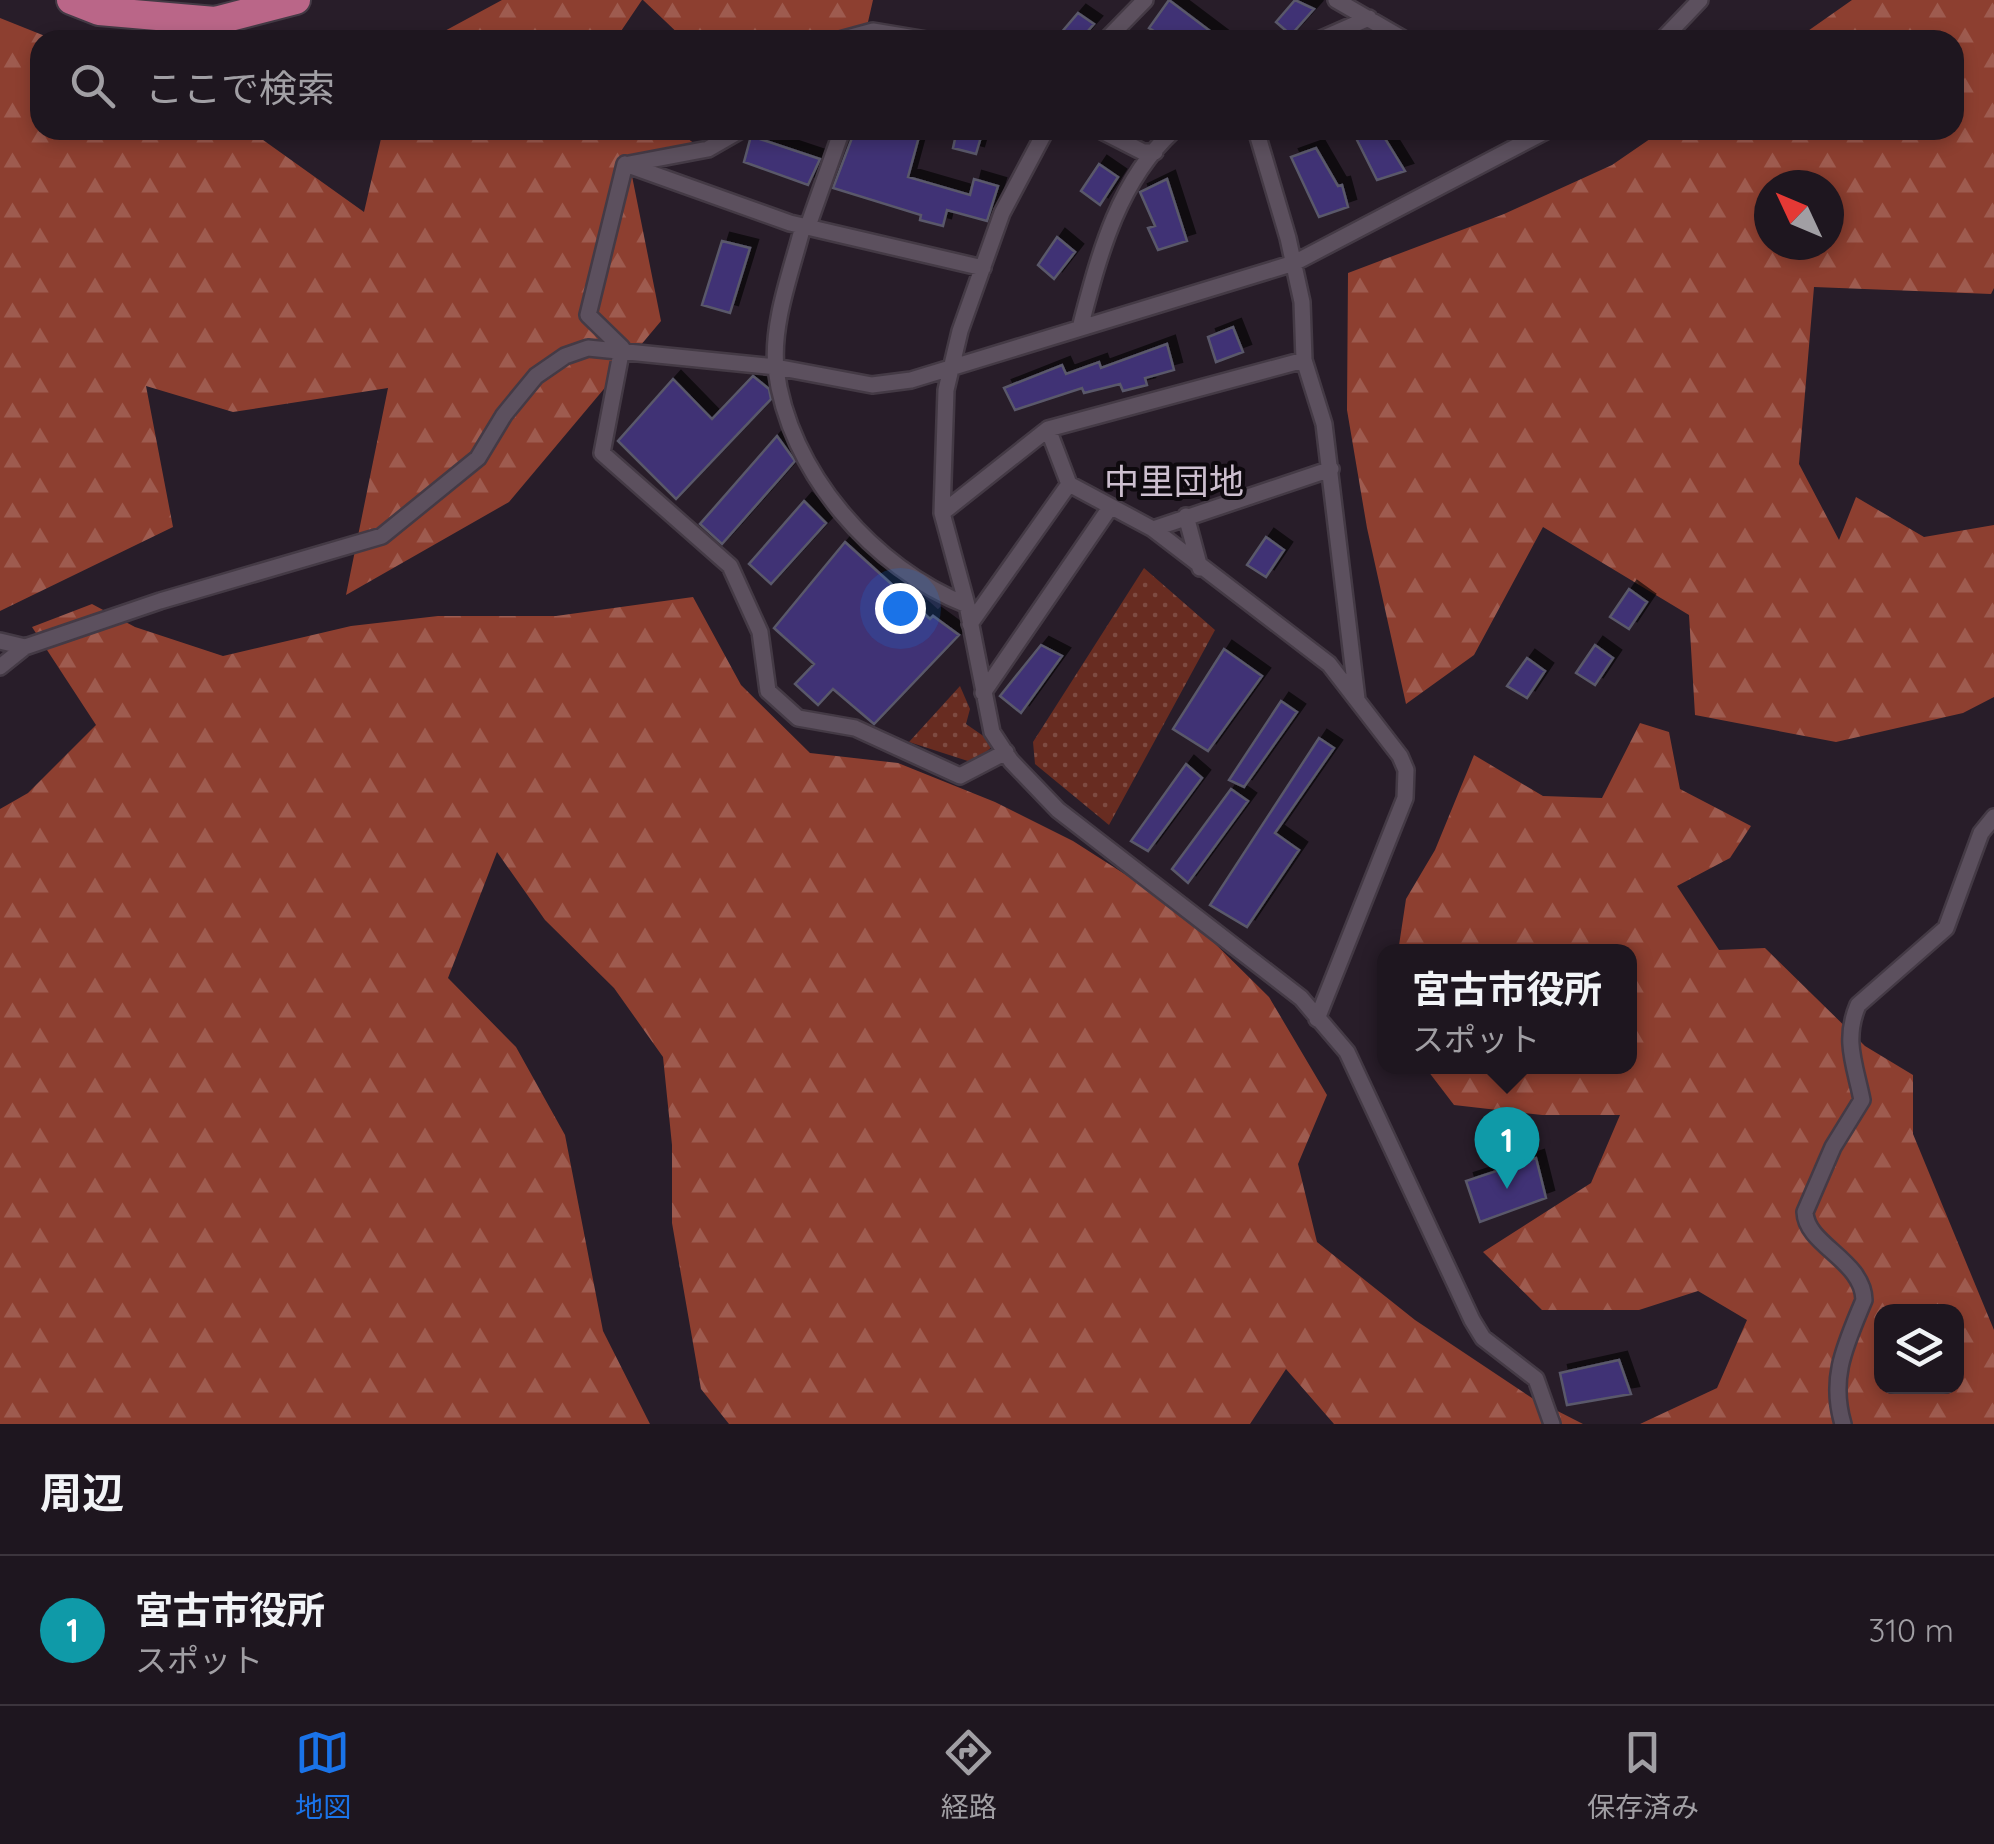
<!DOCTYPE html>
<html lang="ja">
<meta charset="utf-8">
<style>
body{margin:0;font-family:Quicksand,"Noto Sans JP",sans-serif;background:#2b232c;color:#f1f3f6}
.controls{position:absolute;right:30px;bottom:30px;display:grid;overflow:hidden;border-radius:20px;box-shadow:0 5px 15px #0003}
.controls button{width:90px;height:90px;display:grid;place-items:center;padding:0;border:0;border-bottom:2px solid #3c353d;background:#1e161f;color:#f1f3f6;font:50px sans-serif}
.compass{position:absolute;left:1754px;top:170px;width:90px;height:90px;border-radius:50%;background:#1e161f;box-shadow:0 5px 15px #0003;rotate:314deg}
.you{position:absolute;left:900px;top:608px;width:35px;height:35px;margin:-25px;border:8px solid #fff;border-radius:50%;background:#1a73e8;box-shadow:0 0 0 15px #1a73e833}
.badge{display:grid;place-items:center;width:65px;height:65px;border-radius:50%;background:#1a73e8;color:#fff;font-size:32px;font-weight:700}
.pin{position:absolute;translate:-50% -82px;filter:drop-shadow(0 2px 5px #0008)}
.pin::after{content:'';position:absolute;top:52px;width:35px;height:30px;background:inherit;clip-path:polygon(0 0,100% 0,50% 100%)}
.popup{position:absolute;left:1377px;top:944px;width:260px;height:130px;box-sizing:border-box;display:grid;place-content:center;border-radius:20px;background:#1e161f;filter:drop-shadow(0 2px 8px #0005);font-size:32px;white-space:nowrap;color:#a19fa4}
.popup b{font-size:38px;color:#f1f3f6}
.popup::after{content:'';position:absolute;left:50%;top:100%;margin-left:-20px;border:20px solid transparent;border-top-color:#1e161f}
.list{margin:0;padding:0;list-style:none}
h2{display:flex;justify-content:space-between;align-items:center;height:130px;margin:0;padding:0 40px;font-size:42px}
h2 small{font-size:32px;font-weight:400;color:#a19fa4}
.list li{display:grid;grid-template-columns:65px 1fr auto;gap:30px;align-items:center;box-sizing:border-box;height:150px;padding:0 40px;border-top:2px solid #3c353d}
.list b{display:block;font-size:38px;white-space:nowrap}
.list p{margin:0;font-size:32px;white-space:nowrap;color:#a19fa4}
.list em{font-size:32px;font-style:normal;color:#a19fa4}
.icon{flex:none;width:55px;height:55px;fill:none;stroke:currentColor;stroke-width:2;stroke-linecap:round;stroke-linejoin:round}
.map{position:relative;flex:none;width:1994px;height:1424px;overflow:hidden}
.search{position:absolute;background:#1e161f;box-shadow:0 5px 15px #0003;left:30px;right:30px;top:30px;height:110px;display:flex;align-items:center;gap:25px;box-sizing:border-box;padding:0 35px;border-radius:30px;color:#a19fa4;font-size:38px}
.sheet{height:280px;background:#1e161f}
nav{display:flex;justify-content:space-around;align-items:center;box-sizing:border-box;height:140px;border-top:2px solid #3c353d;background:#1e161f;font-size:28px;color:#a19fa4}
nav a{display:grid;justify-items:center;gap:5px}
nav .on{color:#1a73e8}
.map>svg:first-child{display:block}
.green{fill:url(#green-dots)}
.forest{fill:url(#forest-firs);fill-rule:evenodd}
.building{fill:#3f3275;stroke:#5a596a;stroke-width:2.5;filter:url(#shadow)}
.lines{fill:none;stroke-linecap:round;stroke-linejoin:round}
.minor-casing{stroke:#443a45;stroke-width:20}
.trunk-casing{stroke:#443a45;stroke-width:32}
.minor{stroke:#5c505e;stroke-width:15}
.trunk{stroke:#ba6688;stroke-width:28}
.labels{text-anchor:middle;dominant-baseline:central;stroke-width:8;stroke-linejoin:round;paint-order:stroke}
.neighbourhood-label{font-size:35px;fill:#cdbfcf;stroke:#0e090e}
</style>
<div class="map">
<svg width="1994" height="1424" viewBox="0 0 1994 1424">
<defs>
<pattern id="green-dots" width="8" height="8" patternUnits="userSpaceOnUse" patternTransform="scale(2.5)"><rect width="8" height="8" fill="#682c21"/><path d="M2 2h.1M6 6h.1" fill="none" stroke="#7e4b42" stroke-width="1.8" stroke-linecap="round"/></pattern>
<pattern id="forest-firs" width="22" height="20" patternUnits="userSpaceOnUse" patternTransform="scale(2.5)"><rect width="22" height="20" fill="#8d3f30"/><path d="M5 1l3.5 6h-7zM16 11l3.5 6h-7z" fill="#9e5b4f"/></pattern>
<filter id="shadow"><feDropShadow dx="8" dy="-8" stdDeviation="0" flood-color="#0009"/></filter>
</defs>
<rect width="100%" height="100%" fill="#281d29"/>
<path class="green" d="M 1144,568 L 1215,630 L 1109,825 L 1035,764 L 1033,742 Z
M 960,686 L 970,709 L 966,724 L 995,744 L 974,763 L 909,742 Z"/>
<path class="forest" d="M 502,0 L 642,0 L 615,40 L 428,40 Z
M 643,0 L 873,0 L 868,22 L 854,40 L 685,40 Z
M 1852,0 L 1994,0 L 1994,288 L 1991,294 L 1814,287 L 1799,464 L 1839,540 L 1856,497 L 1924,537 L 1994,525 L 1994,697 L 1963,713 L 1836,742 L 1695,715 L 1689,615 L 1543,527 L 1474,655 L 1406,704 L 1367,528 L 1347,410 L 1348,273 L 1504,214 L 1612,165 L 1663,130 L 1954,130 L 1954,40 L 1795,40 ZM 1769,185 L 1829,185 L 1829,245 L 1769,245 Z
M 0,18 L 55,40 L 40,40 L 40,130 L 249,130 L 364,212 L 383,130 L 676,130 L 695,144 L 628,156 L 661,321 L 509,502 L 346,595 L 388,388 L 233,412 L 146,386 L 173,527 L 0,611 Z
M 693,597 L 741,685 L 810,753 L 898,763 L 995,802 L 1073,841 L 1181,910 L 1269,997 L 1327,1095 L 1298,1164 L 1317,1242 L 1415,1320 L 1532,1398 L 1583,1424 L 1334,1424 L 1286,1369 L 1250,1424 L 729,1424 L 701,1389 L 672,1223 L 672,1145 L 663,1057 L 614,988 L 545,920 L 497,852 L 448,978 L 516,1047 L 565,1135 L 603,1331 L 650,1424 L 0,1424 L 0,809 L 28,793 L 96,725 L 32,627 L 92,604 L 135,627 L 223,656 L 351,626 L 438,616 L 556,616 Z
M 1640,723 L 1669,732 L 1680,789 L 1751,826 L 1730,858 L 1677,886 L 1719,950 L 1765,948 L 1865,1046 L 1913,1075 L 1913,1134 L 1994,1330 L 1994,1424 L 1640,1424 L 1717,1388 L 1747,1320 L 1698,1291 L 1639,1310 L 1542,1310 L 1483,1252 L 1591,1183 L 1620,1115 L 1542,1115 L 1454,1105 L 1425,1067 L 1630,1066 L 1630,952 L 1398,952 L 1406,899 L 1435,850 L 1474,755 L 1543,796 L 1602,798 ZM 1882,1312 L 1956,1312 L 1956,1386 L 1882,1386 Z"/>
<path class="building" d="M 1169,0 L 1222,40 L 1169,40 L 1149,28 Z
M 1295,0 L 1314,9 L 1291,35 L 1276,22 Z
M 1078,13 L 1094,24 L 1080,40 L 1055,40 Z
M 855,130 L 920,133 L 908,177 L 970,195 L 974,179 L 998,186 L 987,221 L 947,210 L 943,226 L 920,220 L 921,215 L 833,188 Z
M 957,130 L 983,130 L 976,154 L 953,148 Z
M 1352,130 L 1397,130 L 1384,137 L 1405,171 L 1377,180 Z
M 751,136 L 820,159 L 808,185 L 744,162 Z
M 1316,148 L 1338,186 L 1342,185 L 1348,207 L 1319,217 L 1291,157 Z
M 1099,164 L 1118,177 L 1100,205 L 1081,191 Z
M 1167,179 L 1187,241 L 1158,250 L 1148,228 L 1155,226 L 1140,192 Z
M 1057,237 L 1075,252 L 1054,279 L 1038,265 Z
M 722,241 L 750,248 L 730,313 L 702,305 Z
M 1233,327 L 1243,352 L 1216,362 L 1208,337 Z
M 1167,344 L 1174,370 L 1145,378 L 1147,385 L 1123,391 L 1120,384 L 1084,393 L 1082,388 L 1015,410 L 1004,388 L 1062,365 L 1066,374 L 1099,362 L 1101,368 Z
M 753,376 L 769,389 L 771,399 L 676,499 L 618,441 L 673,379 L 712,419 Z
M 777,436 L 795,461 L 722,544 L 700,524 Z
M 804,501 L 826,523 L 771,584 L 749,564 Z
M 1266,537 L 1284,550 L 1266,577 L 1247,565 Z
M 845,542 L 930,619 L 933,616 L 959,635 L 874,724 L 833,689 L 818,705 L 795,684 L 814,664 L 774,628 Z
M 1629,589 L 1647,602 L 1629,629 L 1610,617 Z
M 1041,645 L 1062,656 L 1021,713 L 1000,696 Z
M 1595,645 L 1613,658 L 1595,685 L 1576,673 Z
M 1224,649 L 1262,676 L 1208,751 L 1173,729 Z
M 1527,658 L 1545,671 L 1527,698 L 1507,686 Z
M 1281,701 L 1297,712 L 1244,787 L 1229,780 Z
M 1319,738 L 1334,748 L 1275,833 L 1299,850 L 1247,927 L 1210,905 Z
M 1186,764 L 1202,778 L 1148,851 L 1131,841 Z
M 1231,789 L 1248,801 L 1188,883 L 1172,869 Z
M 1536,1158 L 1546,1198 L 1480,1222 L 1466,1181 Z
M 1619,1360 L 1631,1394 L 1567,1405 L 1560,1373 Z"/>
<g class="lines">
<defs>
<path id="minor" d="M 1336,0 L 1405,40
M 840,40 L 873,31 L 927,40
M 1106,40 L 1145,0
M 1319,40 L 1369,18
M 1662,40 L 1700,0
M 1046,130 L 1002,213 L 960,331 L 946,390 L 942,513 L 967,605 L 992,732 L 1011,761 L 1058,810 L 1301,998 L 1347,1052 L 1472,1320 L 1483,1338 L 1536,1379 L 1552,1424
M 1100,130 L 1143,152 L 1155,152
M 1256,130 L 1288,238 L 1302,302 L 1304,360 L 1324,424 L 1357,699
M 625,164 L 588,315 L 622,348 L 602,453 L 730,566 L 760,632 L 768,691 L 798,718 L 855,728 L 960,776 L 1006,752
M 625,164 L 790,223 L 983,268
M 629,164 L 708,149 L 741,130
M 803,226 C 792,270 771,323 776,369 C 788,471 874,569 967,605
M 808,226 L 842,130
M 1080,328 C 1099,256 1117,182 1174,130
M 1048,429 L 1069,484 L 1153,529 L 1329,664 L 1400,756 L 1406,770 L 1405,798 L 1317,1019
M 942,513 L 1048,429 L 1304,360
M 1186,516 L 1200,568
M 1153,529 L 1331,469
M 970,624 L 1069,484
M 0,641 L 25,647 L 160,601 L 382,536 L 478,458 L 504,415 L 536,376 L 565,356 L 588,348 L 776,367 L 872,385 L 911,380 L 1294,263 L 1548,130
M 0,667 L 25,647
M 983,693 L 1109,509
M 1843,1424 C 1829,1377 1846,1344 1864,1300 C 1863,1260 1806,1245 1805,1212 L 1833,1147 L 1862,1100 C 1855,1065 1843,1040 1858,1005 L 1946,928 L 1981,833 L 1994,817"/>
<path id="trunk" d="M 71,0 L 99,11 L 215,21 L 296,0"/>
</defs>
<use href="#minor" class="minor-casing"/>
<use href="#trunk" class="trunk-casing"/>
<use href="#minor" class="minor"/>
<use href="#trunk" class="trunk"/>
</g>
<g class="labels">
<g class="neighbourhood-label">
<text x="1174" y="481">中里団地</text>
</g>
</g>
</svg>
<div class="controls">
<button><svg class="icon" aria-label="layers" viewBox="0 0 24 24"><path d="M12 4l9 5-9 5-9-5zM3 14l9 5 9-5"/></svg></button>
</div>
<svg class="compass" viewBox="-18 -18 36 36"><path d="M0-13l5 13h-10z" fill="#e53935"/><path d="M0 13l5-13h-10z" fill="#a19fa4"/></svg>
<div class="you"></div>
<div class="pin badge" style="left:1507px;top:1189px;background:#0f9aa8">1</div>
<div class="popup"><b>宮古市役所</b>スポット</div>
<div class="search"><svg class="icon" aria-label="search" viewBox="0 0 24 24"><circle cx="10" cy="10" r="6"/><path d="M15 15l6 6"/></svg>ここで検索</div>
</div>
<section class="sheet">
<h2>周辺<small></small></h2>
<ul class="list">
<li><span class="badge" style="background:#0f9aa8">1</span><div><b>宮古市役所</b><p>スポット</p></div><em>310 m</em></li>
</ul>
</section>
<nav>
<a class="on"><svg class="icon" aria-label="map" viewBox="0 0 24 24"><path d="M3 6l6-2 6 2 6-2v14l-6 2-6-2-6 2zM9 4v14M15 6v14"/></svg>地図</a>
<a><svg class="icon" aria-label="directions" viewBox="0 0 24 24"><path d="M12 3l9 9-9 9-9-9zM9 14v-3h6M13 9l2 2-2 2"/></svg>経路</a>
<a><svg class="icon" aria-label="saved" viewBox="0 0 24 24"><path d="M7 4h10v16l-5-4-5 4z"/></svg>保存済み</a>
</nav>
